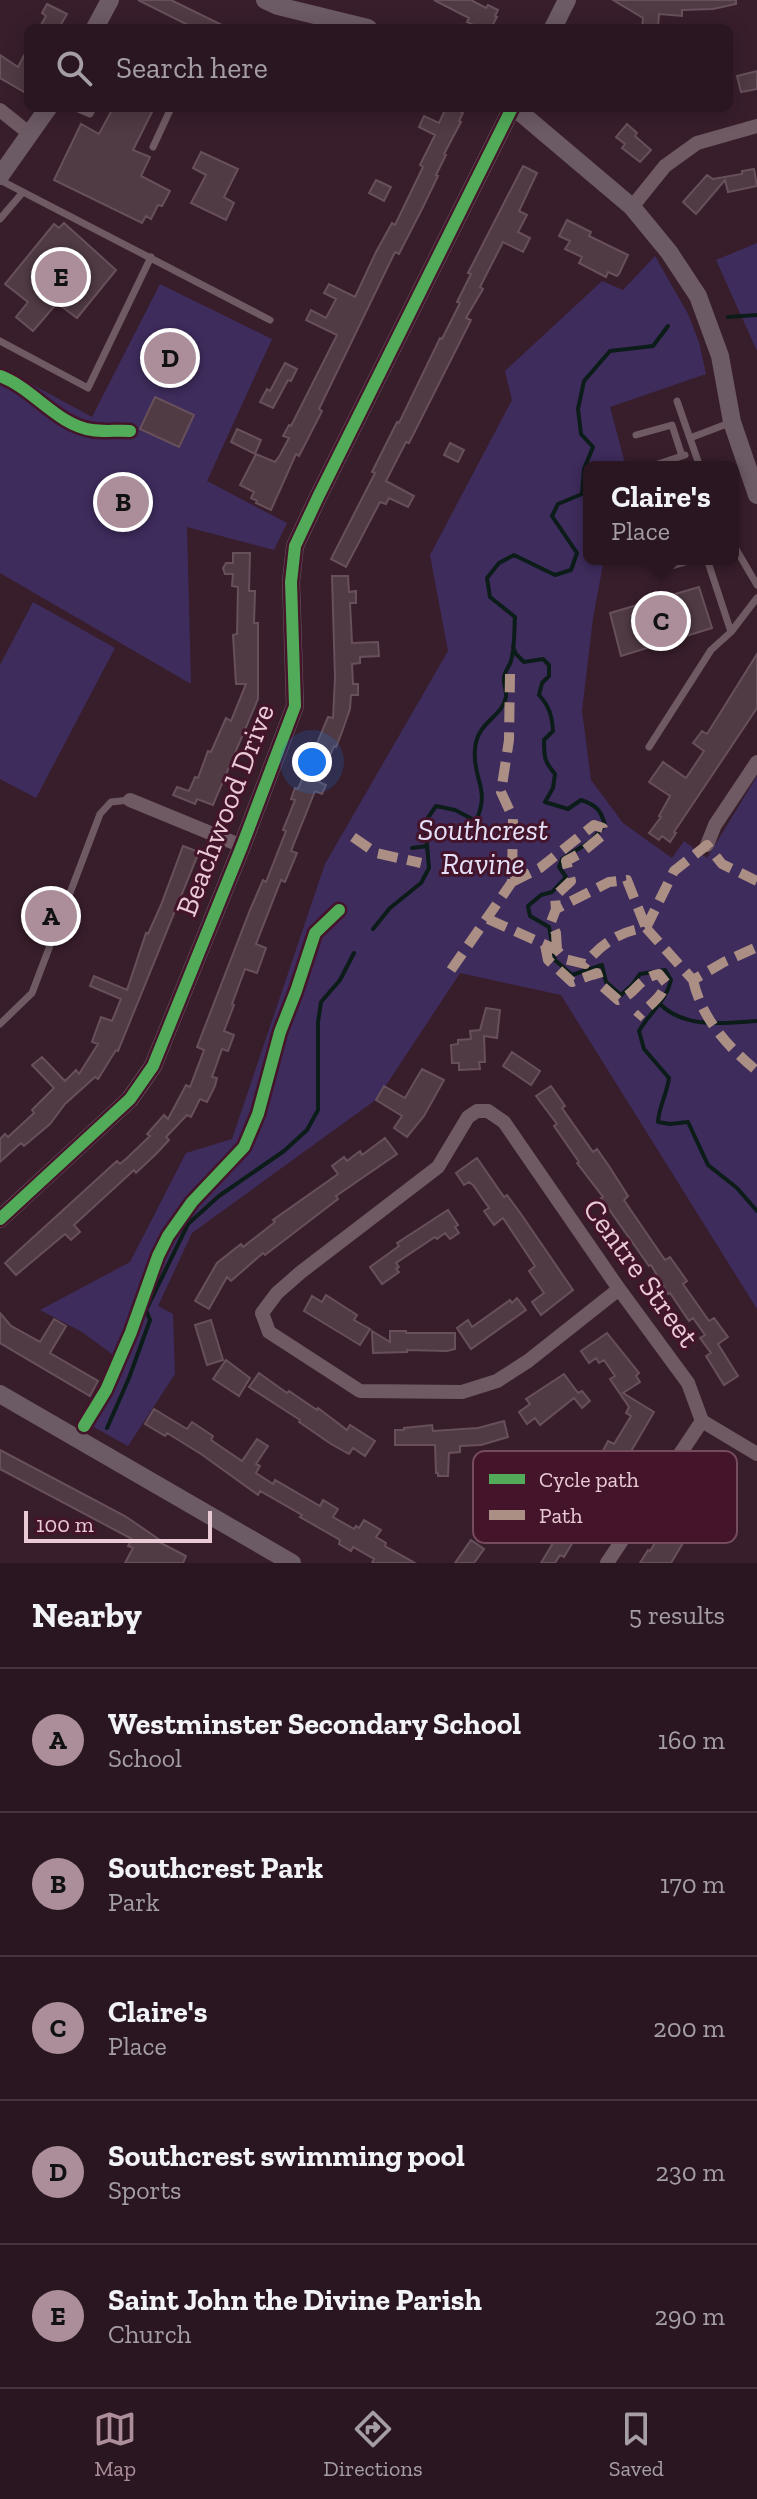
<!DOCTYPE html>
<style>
body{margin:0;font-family:"Zilla Slab",serif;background:#321f29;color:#f1f3f6}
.scale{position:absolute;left:24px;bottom:20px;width:188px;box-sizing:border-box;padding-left:8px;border:4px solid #e9cad5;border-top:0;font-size:22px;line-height:28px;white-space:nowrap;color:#e9cad5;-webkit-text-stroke:6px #43142a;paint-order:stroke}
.you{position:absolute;left:312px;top:762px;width:28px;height:28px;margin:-20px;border:6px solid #fff;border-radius:50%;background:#1a73e8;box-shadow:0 0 0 12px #1a73e833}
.badge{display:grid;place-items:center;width:52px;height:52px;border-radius:50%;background:#ab8e9a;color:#111;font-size:26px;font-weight:700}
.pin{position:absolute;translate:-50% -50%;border:4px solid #fff;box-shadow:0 2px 8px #0006}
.popup{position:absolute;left:583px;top:461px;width:156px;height:104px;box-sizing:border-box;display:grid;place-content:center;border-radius:12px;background:#2a1620;filter:drop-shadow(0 2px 6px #0005);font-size:26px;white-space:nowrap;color:#a59fa5}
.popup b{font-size:30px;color:#f1f3f6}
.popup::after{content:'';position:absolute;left:50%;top:100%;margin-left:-16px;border:16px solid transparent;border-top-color:#2a1620}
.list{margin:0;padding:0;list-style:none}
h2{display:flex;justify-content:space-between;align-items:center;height:104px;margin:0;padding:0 32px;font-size:34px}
h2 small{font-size:26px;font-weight:400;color:#a59fa5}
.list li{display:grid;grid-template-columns:52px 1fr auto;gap:24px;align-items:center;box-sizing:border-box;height:144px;padding:0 32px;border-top:2px solid #46353e}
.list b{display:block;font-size:30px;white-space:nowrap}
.list p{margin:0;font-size:26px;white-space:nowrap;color:#a59fa5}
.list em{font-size:26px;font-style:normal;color:#a59fa5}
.icon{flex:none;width:44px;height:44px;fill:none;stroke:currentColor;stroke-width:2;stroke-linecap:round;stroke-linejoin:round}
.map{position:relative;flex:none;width:757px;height:1563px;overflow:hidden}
.search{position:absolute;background:#2a1620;box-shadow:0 4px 20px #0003;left:24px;right:24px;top:24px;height:88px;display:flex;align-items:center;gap:20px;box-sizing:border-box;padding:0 28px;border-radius:12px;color:#a59fa5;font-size:30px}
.sheet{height:824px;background:#2a1620}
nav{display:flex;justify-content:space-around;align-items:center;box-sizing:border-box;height:112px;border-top:2px solid #46353e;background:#2a1620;font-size:22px;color:#a59fa5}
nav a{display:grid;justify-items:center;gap:4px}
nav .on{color:#ab8e9a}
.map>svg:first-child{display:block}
.green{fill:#3e2c5d}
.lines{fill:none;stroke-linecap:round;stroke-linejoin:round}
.stream{stroke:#0c1c19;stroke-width:4}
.building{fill:#503a44;stroke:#67505a;stroke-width:2}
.lane{stroke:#6f5a63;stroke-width:7}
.street{stroke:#6f5a63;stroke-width:14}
.secondary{stroke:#6c5a65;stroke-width:18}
.quiet{stroke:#ac8f84;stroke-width:10;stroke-dasharray:20 10;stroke-linecap:butt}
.cycleway-casing{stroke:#43142a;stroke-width:17}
.cycleway{stroke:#51ab58;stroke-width:12}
.labels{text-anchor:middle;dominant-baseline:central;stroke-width:6;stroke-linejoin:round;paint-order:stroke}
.street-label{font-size:30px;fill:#e9cad5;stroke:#43142a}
.park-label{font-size:30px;font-style:italic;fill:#e5e0f8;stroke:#43142a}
.key{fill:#43142a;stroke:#754b5d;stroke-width:2}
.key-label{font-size:22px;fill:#e9cad5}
</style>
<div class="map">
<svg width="757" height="1563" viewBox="0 0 757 1563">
<rect width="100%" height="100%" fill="#381e2b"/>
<path class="green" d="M 757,243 L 757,351 L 716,260 Z
M 655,256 L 688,314 L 699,342 L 706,374 L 610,407 L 626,467 L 589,467 L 589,559 L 604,559 L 593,618 L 582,711 L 591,780 L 623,823 L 672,858 L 684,841 L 707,858 L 757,776 L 757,1309 L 561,995 L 460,973 L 377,1099 L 192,1233 L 158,1306 L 173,1314 L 175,1374 L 128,1446 L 81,1420 L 116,1357 L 82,1332 L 40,1310 L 130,1262 L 186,1153 L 232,1139 L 325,864 L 448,651 L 430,555 L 512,400 L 505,371 L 602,281 L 623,290 Z
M 160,284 L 272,339 L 207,481 L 287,523 L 274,550 L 187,527 L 191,684 L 0,573 L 0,367 L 92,417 Z
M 33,602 L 115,648 L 36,798 L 0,779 L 0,665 Z"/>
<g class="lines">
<path class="stream" d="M 728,317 L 757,315
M 513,647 L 516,654 L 524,662 L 543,659 L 549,665 L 549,676 L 542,683 L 539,695 C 549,706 552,715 553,731 L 544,740 C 544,757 544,761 555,774 L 553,788 L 545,802 L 568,809 L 581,800 C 596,805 601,810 605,825 L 591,841 L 562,859 L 559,867 L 566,877 L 552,892 L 541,895 L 528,906 L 530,916 L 549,927 L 555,960 L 572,975 L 602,965 L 606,982 L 621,995 L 632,985 L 640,974 L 665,970 L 671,980 C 666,1002 650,1012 639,1031 L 644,1049 L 669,1078 C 667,1094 659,1106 658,1122 L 670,1124 L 688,1122 L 708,1165 L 737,1188 L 757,1211
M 412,848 L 427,846
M 373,929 L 390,908 L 421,883 L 429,868 L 425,822 L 436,806 L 455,810 L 476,821 C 491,788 472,779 475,749 C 477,721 502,718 506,697 C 507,691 503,684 504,678 C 504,672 509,667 511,661 C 515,647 514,631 515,617 L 490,597 L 487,578 L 499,563 L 514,555 L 555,575 L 571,570 L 577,553 L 552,516 L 558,504 L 582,494 L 584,469 L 593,447 L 581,434 L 578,409 L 584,381 L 610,351 L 653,346 L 668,326
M 661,1005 C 686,1029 725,1023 757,1021
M 107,1428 L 129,1378 L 150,1320 L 146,1310 L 188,1224 L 219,1196 L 284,1151 L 307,1130 L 318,1110 L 318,1022 L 321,1002 L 340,980 L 354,953"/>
</g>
<path class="building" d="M 138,0 L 171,0 L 228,28 L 194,28 Z
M 434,0 L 471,0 L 486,8 L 488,5 L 498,10 L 495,16 L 497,17 L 491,28 L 480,28 L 467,22 L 469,18 Z
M 613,0 L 736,0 L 736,4 L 713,9 L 682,10 L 682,16 L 659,14 L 658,28 L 642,28 L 643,18 Z
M 47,4 L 67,14 L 59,28 L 46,28 L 41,25 L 46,16 L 42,13 Z
M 28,48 L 28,86 L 24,92 L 0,78 L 0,55 L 18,67 Z
M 757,71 L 757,89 L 741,92 L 737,76 Z
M 113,108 L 154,108 L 133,150 L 150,157 L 141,176 L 170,191 L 162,206 L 158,205 L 151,219 L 146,216 L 142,223 L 54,180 L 81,124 L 99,134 Z
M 446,108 L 454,108 L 463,113 L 459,121 L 461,122 L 444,154 L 446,155 L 436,175 L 438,176 L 423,207 L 399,254 L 395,252 L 319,409 L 322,411 L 299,456 L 296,454 L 271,510 L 256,503 L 257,501 L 251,498 L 254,492 L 240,485 L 256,454 L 275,462 L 280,455 L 289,438 L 283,436 L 289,425 L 291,426 L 337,335 L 306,320 L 311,310 L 326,318 L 336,299 L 324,293 L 329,284 L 355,297 L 376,252 L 392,223 L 395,225 L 423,167 L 420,165 L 435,135 L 419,127 L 424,116 L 439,123 Z
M 627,124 L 637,133 L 635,136 L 651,150 L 640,162 L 622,148 L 625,144 L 616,137 Z
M 201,152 L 238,169 L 224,197 L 234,203 L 226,220 L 191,203 L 206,175 L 193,168 Z
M 523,166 L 537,173 L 519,211 L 527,215 L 518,232 L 530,238 L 523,252 L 503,242 L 480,287 L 483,289 L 466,318 L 471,320 L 409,443 L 406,442 L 386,481 L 414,496 L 408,507 L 389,498 L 386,504 L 380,502 L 346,567 L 331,559 L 375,473 L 372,472 L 397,422 L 399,423 L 440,338 L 442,339 L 460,303 L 457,302 L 471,274 L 468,273 Z
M 754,169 L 757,186 L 728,192 L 725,180 L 696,214 L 683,202 L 707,175 L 713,179 L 742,174 L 742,171 Z
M 376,180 L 391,187 L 384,201 L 369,193 Z
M 567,220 L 591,232 L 589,236 L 628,255 L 619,274 L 617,276 L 608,272 L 606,277 L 579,263 L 582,257 L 565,249 L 570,241 L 559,236 Z
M 64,223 L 116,270 L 77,318 L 57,303 L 33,331 L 16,317 L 28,302 L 5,284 L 54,224 L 59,228 Z
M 285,363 L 297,369 L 291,381 L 288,380 L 273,408 L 260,402 L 267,389 L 270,391 Z
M 155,397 L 194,415 L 179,447 L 140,429 Z
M 237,429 L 261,440 L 255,454 L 231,442 Z
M 450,443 L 464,450 L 458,462 L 444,455 Z
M 233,553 L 250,553 L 249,591 L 255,591 L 254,623 L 258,623 L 258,699 L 213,805 L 197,799 L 195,804 L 173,795 L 177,787 L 189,791 L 195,777 L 198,778 L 208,751 L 211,752 L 226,718 L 231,721 L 246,684 L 236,684 L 233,635 L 237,634 L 238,587 L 232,586 L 233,574 L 225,574 L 223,568 L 226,563 L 233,563 Z
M 332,576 L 348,576 L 349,592 L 356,591 L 356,603 L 350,603 L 352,643 L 378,642 L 379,656 L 360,657 L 360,663 L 352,664 L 353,684 L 358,684 L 358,695 L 351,695 L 350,709 L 342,732 L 336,747 L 334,746 L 319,782 L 326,785 L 322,794 L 315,791 L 291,851 L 297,853 L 285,882 L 281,880 L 256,944 L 266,948 L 257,973 L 245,969 L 232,1004 L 234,1005 L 224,1031 L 234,1035 L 228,1051 L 222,1049 L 212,1077 L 217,1078 L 215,1086 L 207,1102 L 200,1099 L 191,1117 L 187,1115 L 166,1137 L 169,1140 L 157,1153 L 136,1173 L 134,1170 L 74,1225 L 80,1232 L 71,1240 L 65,1234 L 16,1275 L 5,1263 L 117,1161 L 120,1164 L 127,1158 L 150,1136 L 147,1134 L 164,1115 L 168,1119 L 186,1085 L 190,1087 L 204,1050 L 197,1047 L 250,910 L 263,880 L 266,882 L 286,831 L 283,830 L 295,800 L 291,799 L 295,788 L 298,789 L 328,717 L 333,718 L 335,678 Z
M 699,587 L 712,628 L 621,656 L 610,613 Z
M 757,654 L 757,708 L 674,832 L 676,833 L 670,842 L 662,836 L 659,840 L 649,833 L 661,817 L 659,816 L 670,796 L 649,782 L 663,762 L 686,778 L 704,751 L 693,743 L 702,731 L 707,734 Z
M 183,846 L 199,852 L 118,1051 L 116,1050 L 98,1079 L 95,1077 L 65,1104 L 50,1124 L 24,1146 L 21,1143 L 0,1162 L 0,1139 L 5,1134 L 8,1137 L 34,1113 L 32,1110 L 54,1088 L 32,1065 L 42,1057 L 65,1081 L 76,1070 L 79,1074 L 98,1044 L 92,1042 L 101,1017 L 112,1021 L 121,999 L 90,986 L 94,976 L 127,990 L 146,933 L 148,934 L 161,905 Z
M 486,1008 L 500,1010 L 497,1038 L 484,1036 L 485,1062 L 479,1062 L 480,1069 L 459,1070 L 459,1063 L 452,1063 L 451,1045 L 458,1044 L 458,1040 L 471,1039 L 470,1031 L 480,1030 Z
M 512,1052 L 540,1071 L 531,1085 L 503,1066 Z
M 422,1069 L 444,1080 L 424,1116 L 407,1137 L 394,1128 L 402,1116 L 376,1100 L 384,1086 L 405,1098 Z
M 551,1086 L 565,1106 L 562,1108 L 593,1152 L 597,1149 L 609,1166 L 628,1196 L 624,1200 L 643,1228 L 665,1260 L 670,1257 L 687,1281 L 683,1284 L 709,1321 L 714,1318 L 728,1337 L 718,1344 L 738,1376 L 724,1385 L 706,1356 L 711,1353 L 700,1338 L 705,1335 L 693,1318 L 689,1321 L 670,1293 L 668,1294 L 651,1265 L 649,1266 L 601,1198 L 603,1197 L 577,1163 L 579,1162 L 554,1126 L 557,1124 L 536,1096 Z
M 385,1138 L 397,1154 L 336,1196 L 338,1199 L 265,1255 L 263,1253 L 231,1281 L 227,1277 L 209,1309 L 195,1301 L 217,1263 L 241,1244 L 243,1247 L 275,1222 L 273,1220 L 338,1174 L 332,1166 L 344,1157 L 347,1161 L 360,1151 L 362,1155 Z
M 477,1158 L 504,1197 L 507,1195 L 521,1214 L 573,1290 L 541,1315 L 532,1302 L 544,1293 L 529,1271 L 535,1266 L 503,1218 L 494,1225 L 484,1211 L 489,1208 L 473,1185 L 469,1182 L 464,1185 L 456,1173 Z
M 448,1210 L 458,1225 L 455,1227 L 459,1233 L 450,1239 L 445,1233 L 437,1239 L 435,1237 L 396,1263 L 399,1267 L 396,1269 L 399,1272 L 382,1284 L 370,1267 L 399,1246 L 397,1243 Z
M 326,1295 L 357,1315 L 354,1320 L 370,1329 L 360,1345 L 304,1311 L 312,1296 L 322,1302 Z
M 517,1298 L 526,1310 L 471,1349 L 457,1328 L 468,1320 L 472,1327 L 510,1300 L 512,1303 Z
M 0,1313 L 11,1326 L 40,1342 L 54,1319 L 66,1326 L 50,1353 L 98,1381 L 90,1396 L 0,1343 Z
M 211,1320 L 223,1360 L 207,1365 L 195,1325 Z
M 372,1331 L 390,1342 L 390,1331 L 406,1331 L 406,1333 L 455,1333 L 455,1349 L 447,1351 L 407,1350 L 407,1352 L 373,1353 Z
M 607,1333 L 639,1373 L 636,1376 L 640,1382 L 623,1393 L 654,1412 L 609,1489 L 607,1488 L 598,1500 L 564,1557 L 560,1555 L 555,1563 L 541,1563 L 565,1523 L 540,1508 L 547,1496 L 571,1511 L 608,1441 L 614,1444 L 631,1416 L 626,1413 L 629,1407 L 610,1379 L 615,1376 L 604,1360 L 599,1363 L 596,1358 L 589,1363 L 581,1351 Z
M 226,1360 L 250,1378 L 239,1396 L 213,1379 Z
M 259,1373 L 287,1393 L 289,1391 L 317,1410 L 318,1408 L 347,1430 L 350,1425 L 375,1441 L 365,1456 L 353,1448 L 349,1454 L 331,1444 L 299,1422 L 300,1420 L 249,1387 Z
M 564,1374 L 578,1393 L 582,1391 L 590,1401 L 582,1408 L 574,1398 L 540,1425 L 535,1418 L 527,1424 L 519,1412 L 530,1404 L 526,1399 Z
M 154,1409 L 187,1429 L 192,1422 L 213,1436 L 211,1440 L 242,1461 L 257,1439 L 268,1446 L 256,1464 L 260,1466 L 256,1473 L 273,1484 L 275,1480 L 320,1506 L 323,1500 L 338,1509 L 333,1517 L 354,1529 L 356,1526 L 359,1528 L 364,1520 L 381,1530 L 376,1537 L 386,1543 L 385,1546 L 415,1563 L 372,1563 L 374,1559 L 353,1547 L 351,1551 L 339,1544 L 340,1540 L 300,1517 L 302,1515 L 260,1491 L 258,1495 L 201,1454 L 167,1433 L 165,1436 L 145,1424 Z
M 504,1421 L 508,1437 L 481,1445 L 460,1446 L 460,1452 L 449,1453 L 448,1476 L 438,1476 L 438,1473 L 436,1473 L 435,1445 L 395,1445 L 395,1430 L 404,1430 L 404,1428 L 432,1425 L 433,1431 L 478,1428 Z
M 0,1450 L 125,1516 L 160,1540 L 159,1542 L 186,1556 L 183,1563 L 125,1563 L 133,1548 L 128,1546 L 132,1539 L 0,1469 Z
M 711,1463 L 731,1475 L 703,1523 L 700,1521 L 698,1525 L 695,1523 L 671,1563 L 640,1563 L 648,1550 L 650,1551 L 688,1489 L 690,1490 L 706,1465 L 709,1466 Z
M 471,1540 L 484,1549 L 474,1563 L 455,1563 Z"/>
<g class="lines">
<path class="lane" d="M 76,108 L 90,114 L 93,108
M 153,147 L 171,108
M 0,180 L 270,320
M 0,219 L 23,192
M 0,341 L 88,388 L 151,257
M 677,401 L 700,467
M 636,435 L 672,425 L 682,456
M 690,438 L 732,422
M 649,467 L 685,455
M 733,544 L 757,585
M 707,559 L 731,632
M 658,570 L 696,559
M 649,747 L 711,650 L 731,632 L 757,598
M 0,1024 L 32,993 L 100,814 L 111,802 L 130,800"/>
<path class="street" d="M 0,110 L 30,134
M 632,207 L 665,166 L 697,143 L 757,126
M 130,800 L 242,846
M 707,845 L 715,825 L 757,762
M 619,1289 L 528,1361 L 497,1381 L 462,1392 L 360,1391 L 269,1332 L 262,1313 L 277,1293 L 301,1272 L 438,1167 L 468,1117 L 477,1111 L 488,1111 L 504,1122 L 619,1289 L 688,1383 L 702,1421 L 757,1454
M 607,1563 L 702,1421"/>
<path class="secondary" d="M 265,0 L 278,6 L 368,28
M 95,28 L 110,0
M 553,28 L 567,0
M 515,108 L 632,207 L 669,252 L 698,296 L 720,356 L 732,422 L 757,495
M 0,176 L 48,108
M 0,1219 L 130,1099 L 153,1066 L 242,846 L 295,706 L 291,582 L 295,546 L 318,497 L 512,108
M 0,1394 L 292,1563"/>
<path class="quiet" d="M 353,837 L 376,853 L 421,863
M 512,882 L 540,868 L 594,825 L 603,828 L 604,834 L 581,853 L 566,861 L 571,881 L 555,896 L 556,909
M 488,919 L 557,950 L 565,959 L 585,964 C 600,945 621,930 646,928 L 693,980 L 724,962 L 757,947
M 646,928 L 674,871 L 707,845 L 722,864 L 757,881
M 545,945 L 548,960 L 572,982 L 597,973 L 601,985 L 618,1000 C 637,994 637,978 659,974 L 666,983 C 661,1000 649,1004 637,1018
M 557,950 L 556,933 L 551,922 L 556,909 L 609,882 L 627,880 L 646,928
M 451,970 L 512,882 L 513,818 L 501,792 L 509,740 L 510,674
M 693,980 C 702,1019 727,1046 757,1071"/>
<defs>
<path id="cycleway" d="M 0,376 C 33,388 57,425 92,430 C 104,432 118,430 130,431
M 0,1219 L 130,1099 L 153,1066 L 242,846 L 295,706 L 291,582 L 295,546 L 318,497 L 512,108
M 84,1426 L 106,1390 L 131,1332 L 158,1256 L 168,1236 L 192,1202 L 244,1147 L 258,1114 L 280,1032 L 296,991 L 315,933 L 339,910"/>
</defs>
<use href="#cycleway" class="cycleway-casing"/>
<use href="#cycleway" class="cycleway"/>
</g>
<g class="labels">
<g class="street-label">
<text transform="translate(225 810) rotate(-69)">Beachwood Drive</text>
<text transform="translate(641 1273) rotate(54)">Centre Street</text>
</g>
<g class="park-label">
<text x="483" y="830">Southcrest<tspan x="483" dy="34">Ravine</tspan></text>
</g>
</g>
<rect x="473" y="1451" width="264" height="92" rx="12" class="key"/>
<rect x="489" y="1474" width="36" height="10" fill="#51ab58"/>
<rect x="489" y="1510" width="36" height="10" fill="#ac8f84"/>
<g class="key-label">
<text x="539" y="1487">Cycle path</text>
<text x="539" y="1523">Path</text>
</g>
</svg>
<div class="scale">100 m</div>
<div class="you"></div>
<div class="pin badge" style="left:51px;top:916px">A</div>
<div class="pin badge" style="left:123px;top:502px">B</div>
<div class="pin badge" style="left:661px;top:621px">C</div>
<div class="popup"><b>Claire's</b>Place</div>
<div class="pin badge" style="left:170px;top:358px">D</div>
<div class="pin badge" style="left:61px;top:277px">E</div>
<div class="search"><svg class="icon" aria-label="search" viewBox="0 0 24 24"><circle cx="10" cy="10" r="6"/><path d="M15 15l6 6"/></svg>Search here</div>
</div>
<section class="sheet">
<h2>Nearby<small>5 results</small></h2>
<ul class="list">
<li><span class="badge">A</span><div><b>Westminster Secondary School</b><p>School</p></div><em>160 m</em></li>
<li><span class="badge">B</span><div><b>Southcrest Park</b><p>Park</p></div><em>170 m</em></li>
<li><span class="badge">C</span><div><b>Claire's</b><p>Place</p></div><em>200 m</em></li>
<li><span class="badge">D</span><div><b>Southcrest swimming pool</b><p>Sports</p></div><em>230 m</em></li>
<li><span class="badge">E</span><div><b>Saint John the Divine Parish</b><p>Church</p></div><em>290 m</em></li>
</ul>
</section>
<nav>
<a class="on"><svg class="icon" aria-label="map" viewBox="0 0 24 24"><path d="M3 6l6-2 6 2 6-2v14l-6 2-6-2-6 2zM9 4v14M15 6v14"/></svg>Map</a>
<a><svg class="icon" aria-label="directions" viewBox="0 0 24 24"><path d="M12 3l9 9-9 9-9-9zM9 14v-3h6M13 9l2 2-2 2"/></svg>Directions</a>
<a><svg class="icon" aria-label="saved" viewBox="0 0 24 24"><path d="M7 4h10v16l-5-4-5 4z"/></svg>Saved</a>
</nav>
